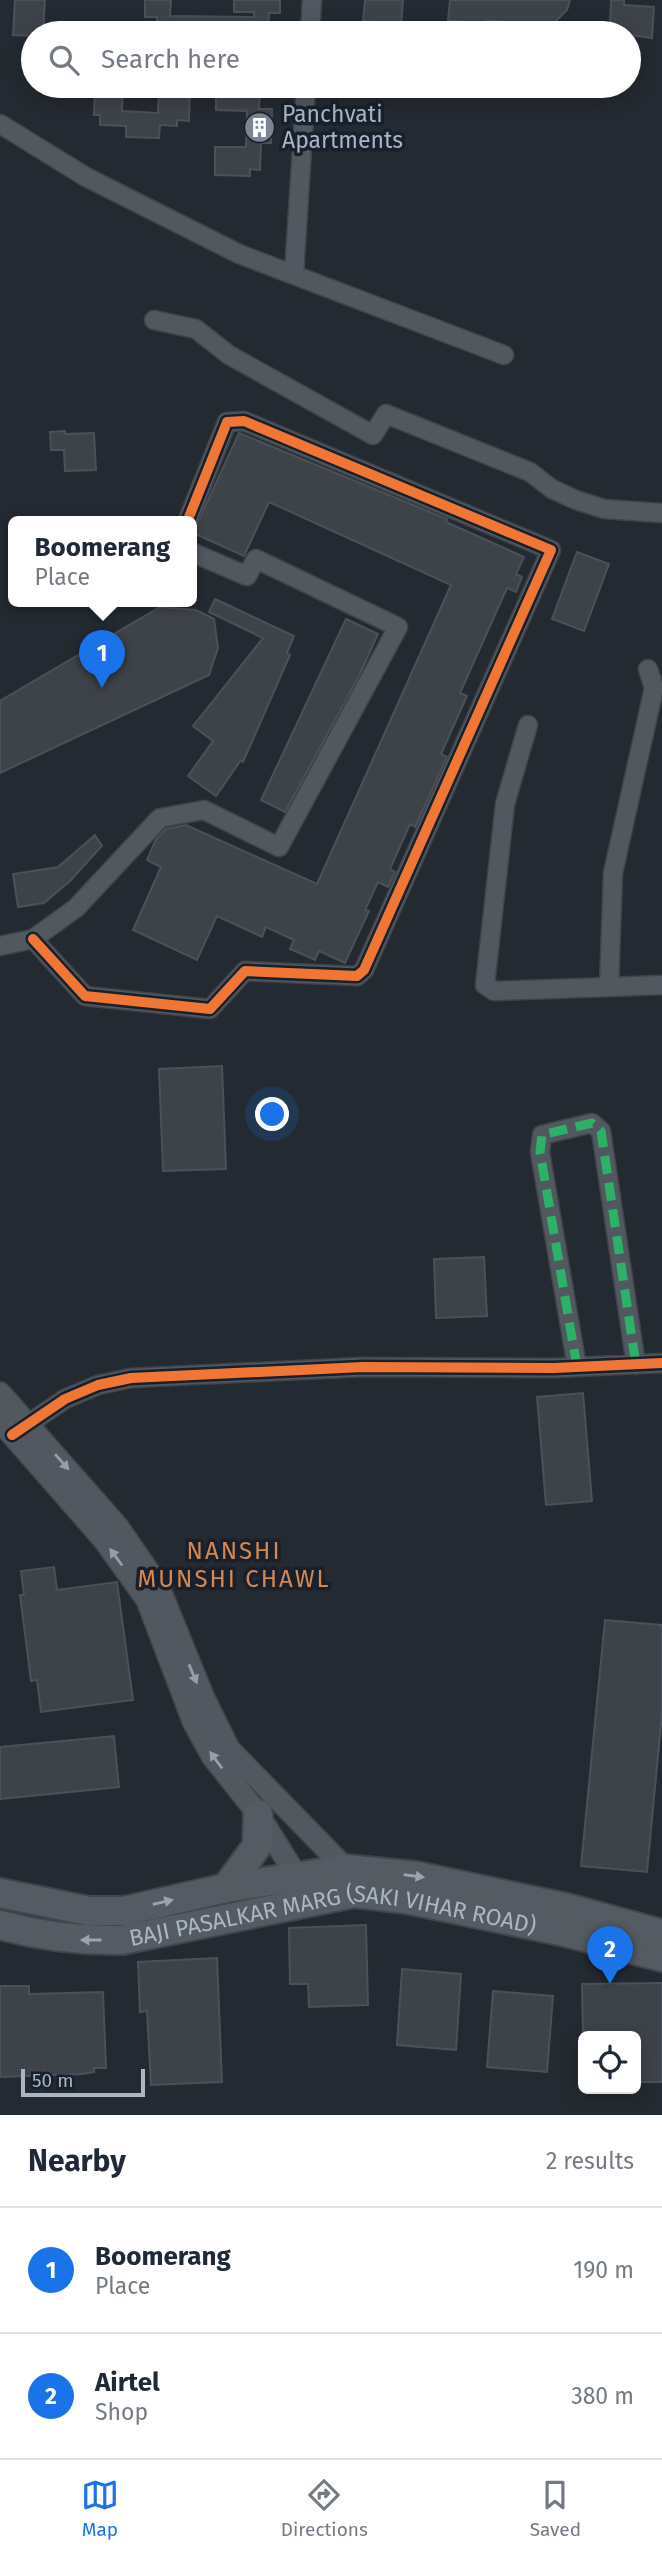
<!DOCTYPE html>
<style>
body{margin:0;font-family:"Fira Sans",sans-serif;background:#f2f2f3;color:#1f2937}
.controls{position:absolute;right:21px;bottom:21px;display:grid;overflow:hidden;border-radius:10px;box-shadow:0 4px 18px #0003}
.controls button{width:63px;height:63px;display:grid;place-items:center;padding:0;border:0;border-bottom:2px solid #e0e1e3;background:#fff;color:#1f2937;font:35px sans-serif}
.scale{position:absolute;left:21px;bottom:18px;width:124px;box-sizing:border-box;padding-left:7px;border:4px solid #abb6c5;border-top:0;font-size:19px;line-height:24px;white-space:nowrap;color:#abb6c5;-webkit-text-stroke:5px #17202c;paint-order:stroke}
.you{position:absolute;left:273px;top:1115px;width:24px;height:24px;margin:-18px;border:5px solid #fff;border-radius:50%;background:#1a73e8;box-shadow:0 0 0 10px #1a73e833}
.badge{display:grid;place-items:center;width:46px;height:46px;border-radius:50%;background:#1a73e8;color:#fff;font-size:23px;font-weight:700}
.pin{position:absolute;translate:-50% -58px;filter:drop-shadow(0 2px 4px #0008)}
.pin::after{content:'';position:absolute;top:37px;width:24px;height:21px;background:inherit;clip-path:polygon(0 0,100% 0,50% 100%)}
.popup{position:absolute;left:8px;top:516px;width:189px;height:91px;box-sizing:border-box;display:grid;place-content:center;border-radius:10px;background:#fff;filter:drop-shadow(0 2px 5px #0005);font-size:23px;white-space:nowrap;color:#747a83}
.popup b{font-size:26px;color:#1f2937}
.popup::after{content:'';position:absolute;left:50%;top:100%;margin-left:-14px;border:14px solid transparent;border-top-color:#fff}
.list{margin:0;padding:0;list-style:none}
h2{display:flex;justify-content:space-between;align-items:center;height:91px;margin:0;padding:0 28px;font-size:30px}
h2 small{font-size:23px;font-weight:400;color:#747a83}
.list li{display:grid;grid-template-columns:46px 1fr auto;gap:21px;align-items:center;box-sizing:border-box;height:126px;padding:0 28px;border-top:2px solid #e0e1e3}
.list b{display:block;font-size:26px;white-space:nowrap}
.list p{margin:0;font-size:23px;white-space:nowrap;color:#747a83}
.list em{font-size:23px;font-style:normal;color:#747a83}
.icon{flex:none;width:38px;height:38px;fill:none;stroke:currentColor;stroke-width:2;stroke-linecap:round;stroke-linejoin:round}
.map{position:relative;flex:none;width:662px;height:2115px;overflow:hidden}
.search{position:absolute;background:#fff;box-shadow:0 4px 18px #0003;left:21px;right:21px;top:21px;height:77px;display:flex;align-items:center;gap:18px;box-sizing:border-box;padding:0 24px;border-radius:38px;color:#747a83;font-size:26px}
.sheet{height:343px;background:#fff}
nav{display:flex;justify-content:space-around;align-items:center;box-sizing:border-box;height:98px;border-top:2px solid #e0e1e3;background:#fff;font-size:19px;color:#747a83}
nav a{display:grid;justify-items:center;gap:4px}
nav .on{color:#1a73e8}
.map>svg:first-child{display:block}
.building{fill:#3e434a;stroke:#4b515a;stroke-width:2}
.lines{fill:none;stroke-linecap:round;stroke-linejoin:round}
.minor-casing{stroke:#40444a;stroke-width:21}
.tertiary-casing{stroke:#40444a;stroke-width:24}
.primary-casing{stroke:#41464e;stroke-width:32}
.minor{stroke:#525860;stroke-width:18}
.tertiary{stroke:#525860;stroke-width:21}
.primary{stroke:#555b62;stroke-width:28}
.quiet{stroke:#2db169;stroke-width:9;stroke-dasharray:18 9;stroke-linecap:butt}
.cycleway-casing{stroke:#17202c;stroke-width:15}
.cycleway{stroke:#f07635;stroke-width:10}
.oneway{fill:#959eac}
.oneway2{fill:#9aa4b1}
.labels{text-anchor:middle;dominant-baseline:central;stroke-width:7;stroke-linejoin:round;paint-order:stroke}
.poi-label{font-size:23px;fill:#abb6c5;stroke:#17202c;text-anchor:start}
.street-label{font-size:23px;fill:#abb6c5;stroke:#17202c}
.neighbourhood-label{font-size:24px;letter-spacing:2px;fill:#d98751;stroke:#17202c}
</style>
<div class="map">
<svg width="662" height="2115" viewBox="0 0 662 2115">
<rect width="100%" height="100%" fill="#242a31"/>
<path class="building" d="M 15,0 L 45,0 L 43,33 L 33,33 L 33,36 L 13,35 Z
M 145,0 L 171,0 L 170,16 L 254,17 L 254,12 L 234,12 L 234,0 L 280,0 L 280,13 L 269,13 L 268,33 L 157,33 L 157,17 L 145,17 Z
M 365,0 L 403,0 L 401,25 L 363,21 Z
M 450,0 L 570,0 L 567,10 L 551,26 L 486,20 L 486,24 L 448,20 Z
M 611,0 L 624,0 L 624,5 L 654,7 L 652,38 L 615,33 L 615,23 L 610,23 Z
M 95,86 L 123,86 L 122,111 L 158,113 L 159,86 L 190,86 L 189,121 L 177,120 L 177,126 L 160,125 L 159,138 L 126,137 L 126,126 L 100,125 L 100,115 L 94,115 Z
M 216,86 L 254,86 L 254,92 L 260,92 L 259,109 L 272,109 L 271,143 L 261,143 L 260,170 L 250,169 L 250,176 L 215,175 L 215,147 L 246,147 L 247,111 L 216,110 Z
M 65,431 L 65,434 L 94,433 L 96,470 L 65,471 L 64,450 L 51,450 L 50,432 Z
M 239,433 L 447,519 L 446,522 L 524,557 L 516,574 L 522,577 L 516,592 L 507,588 L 460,693 L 467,696 L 441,754 L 447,757 L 415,827 L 410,824 L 390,869 L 395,872 L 388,887 L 378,882 L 365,910 L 369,911 L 345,963 L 319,951 L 315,960 L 290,949 L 294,940 L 266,927 L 262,937 L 217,916 L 197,960 L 133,930 L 161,867 L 147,860 L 156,839 L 166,829 L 186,825 L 317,884 L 451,585 L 269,502 L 244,556 L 193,533 Z
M 577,552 L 609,564 L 584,631 L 552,619 Z
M 215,599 L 294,636 L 287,653 L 290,655 L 243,762 L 241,760 L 216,796 L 188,776 L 213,741 L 193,726 L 263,638 L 209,612 Z
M 160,607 L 196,610 L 214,619 L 218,648 L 209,675 L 0,773 L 0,701 Z
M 346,619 L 378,634 L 358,678 L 285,812 L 261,800 Z
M 95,835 L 102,846 L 70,881 L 44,903 L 18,907 L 13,874 L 58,867 Z
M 222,1066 L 226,1169 L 163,1171 L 159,1069 Z
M 484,1257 L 487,1316 L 436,1318 L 434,1259 Z
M 583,1393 L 592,1501 L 546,1505 L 537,1397 Z
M 54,1567 L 57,1590 L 117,1582 L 133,1700 L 41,1712 L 37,1680 L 31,1681 L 20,1595 L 24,1595 L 21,1571 Z
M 605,1620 L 662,1625 L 662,1713 L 647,1872 L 581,1866 Z
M 114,1736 L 119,1787 L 0,1799 L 0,1747 Z
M 366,1925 L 368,2005 L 309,2007 L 308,1984 L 290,1984 L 289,1928 Z
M 217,1958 L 222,2082 L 151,2085 L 147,2011 L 140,2012 L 138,1962 Z
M 402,1969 L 461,1974 L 456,2050 L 397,2045 Z
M 662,1983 L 662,2082 L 636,2082 L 636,2036 L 583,2036 L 582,1984 Z
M 0,1986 L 29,1986 L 29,1994 L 103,1992 L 106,2068 L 94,2068 L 94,2072 L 82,2074 L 0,2077 Z
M 493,1991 L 553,1996 L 547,2072 L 487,2067 Z"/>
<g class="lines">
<defs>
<path id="minor" d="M 310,33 L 312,0
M 0,124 L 86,177 L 239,254 L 504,355
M 294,274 L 306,86
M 154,320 L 196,329 L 229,355 L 373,435 L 386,414 L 530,472 L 552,489 L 576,500 L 604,509 L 662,513
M 648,669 L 654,688 L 613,873 L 609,987 L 662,985
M 528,725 L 505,804 L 485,985 L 494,991 L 609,987
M 33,939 L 85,996 L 210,1009 L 245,971 L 357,976 L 364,970 L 551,550 L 244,421 L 227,422 L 187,522
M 0,946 L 33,939 L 76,908 L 160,818 L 204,810 L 279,847 L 398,627 L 256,559 L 247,576 L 191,552
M 577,1367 L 540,1152 L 542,1135 L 592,1123 L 601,1131 L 636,1365
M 18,1431 L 65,1399 L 98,1385 L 131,1378 L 363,1367 L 554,1368 L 662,1363"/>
<path id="tertiary" d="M 0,1393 L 118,1527 L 158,1585 L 203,1696 L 229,1749 L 346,1869 L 350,1880
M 0,1421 L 104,1540 L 147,1600 L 193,1721 L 212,1756 L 258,1814 L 298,1878 L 300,1889"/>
<g id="primary">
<path d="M 226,1888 L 257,1846 L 258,1814"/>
<path d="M 0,1893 L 88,1911 L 124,1911 L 226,1888 L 346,1869 L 416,1876 L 567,1908 L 662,1934"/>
<path id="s1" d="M 0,1925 C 41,1936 79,1941 122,1940 L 354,1893 L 406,1899 L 561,1931 L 662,1957"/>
</g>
</defs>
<use href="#minor" class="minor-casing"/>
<use href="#tertiary" class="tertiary-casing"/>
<use href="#primary" class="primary-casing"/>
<use href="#minor" class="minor"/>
<use href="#tertiary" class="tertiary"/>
<use href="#primary" class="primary"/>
<path class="quiet" d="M 577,1367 L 540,1152 L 542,1135 L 592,1123 L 601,1131 L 636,1365"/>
<defs>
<path id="cycleway" d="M 33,939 L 85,996 L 210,1009 L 245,971 L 357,976 L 364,970 L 551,550 L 244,421 L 227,422 L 187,522
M 12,1435 L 65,1399 L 98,1385 L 131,1378 L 363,1367 L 554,1368 L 662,1363"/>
</defs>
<use href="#cycleway" class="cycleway-casing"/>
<use href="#cycleway" class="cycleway"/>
</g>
<defs><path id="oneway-solid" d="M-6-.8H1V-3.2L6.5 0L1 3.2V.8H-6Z" transform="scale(1.75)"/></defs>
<g class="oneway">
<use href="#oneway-solid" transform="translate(62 1462) rotate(49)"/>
<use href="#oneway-solid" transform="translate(116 1557) rotate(-126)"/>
<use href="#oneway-solid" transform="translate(193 1674) rotate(67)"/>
<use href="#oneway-solid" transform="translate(216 1760) rotate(-126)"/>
</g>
<g class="oneway2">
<use href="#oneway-solid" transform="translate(414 1876) rotate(8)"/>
<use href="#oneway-solid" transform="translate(163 1902) rotate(-13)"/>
<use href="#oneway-solid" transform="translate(91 1940) rotate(-180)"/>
</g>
<defs>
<symbol id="building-disc" viewBox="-11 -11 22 22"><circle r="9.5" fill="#7c8591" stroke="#17202c"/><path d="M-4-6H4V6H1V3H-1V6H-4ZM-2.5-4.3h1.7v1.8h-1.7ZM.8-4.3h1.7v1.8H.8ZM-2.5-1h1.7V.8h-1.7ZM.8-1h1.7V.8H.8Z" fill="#fff"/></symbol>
</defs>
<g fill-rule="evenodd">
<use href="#building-disc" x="242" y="110" width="35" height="35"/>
</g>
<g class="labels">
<g class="poi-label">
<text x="282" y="114">Panchvati<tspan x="282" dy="26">Apartments</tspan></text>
</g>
<g class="street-label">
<text stroke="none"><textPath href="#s1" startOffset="338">BAJI PASALKAR MARG (SAKI VIHAR ROAD)</textPath></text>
</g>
<g class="neighbourhood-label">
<text x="234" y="1551">NANSHI<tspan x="234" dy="28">MUNSHI CHAWL</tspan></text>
</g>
</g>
</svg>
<div class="controls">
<button><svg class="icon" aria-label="locate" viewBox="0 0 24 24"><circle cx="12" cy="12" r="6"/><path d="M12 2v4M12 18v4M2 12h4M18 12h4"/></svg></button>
</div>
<div class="scale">50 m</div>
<div class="you"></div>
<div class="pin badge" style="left:102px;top:688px">1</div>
<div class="popup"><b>Boomerang</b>Place</div>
<div class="pin badge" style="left:610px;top:1984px">2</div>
<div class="search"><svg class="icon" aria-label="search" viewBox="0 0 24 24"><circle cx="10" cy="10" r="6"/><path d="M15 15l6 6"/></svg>Search here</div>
</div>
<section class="sheet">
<h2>Nearby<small>2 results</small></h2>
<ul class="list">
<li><span class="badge">1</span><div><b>Boomerang</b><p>Place</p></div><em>190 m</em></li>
<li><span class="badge">2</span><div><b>Airtel</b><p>Shop</p></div><em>380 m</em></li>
</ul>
</section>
<nav>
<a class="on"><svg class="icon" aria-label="map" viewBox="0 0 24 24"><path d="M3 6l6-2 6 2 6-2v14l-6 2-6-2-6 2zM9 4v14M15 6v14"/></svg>Map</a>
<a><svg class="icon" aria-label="directions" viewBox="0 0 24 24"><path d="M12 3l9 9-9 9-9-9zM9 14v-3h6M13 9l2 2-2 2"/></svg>Directions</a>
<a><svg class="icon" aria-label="saved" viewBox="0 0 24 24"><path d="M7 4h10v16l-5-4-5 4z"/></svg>Saved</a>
</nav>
